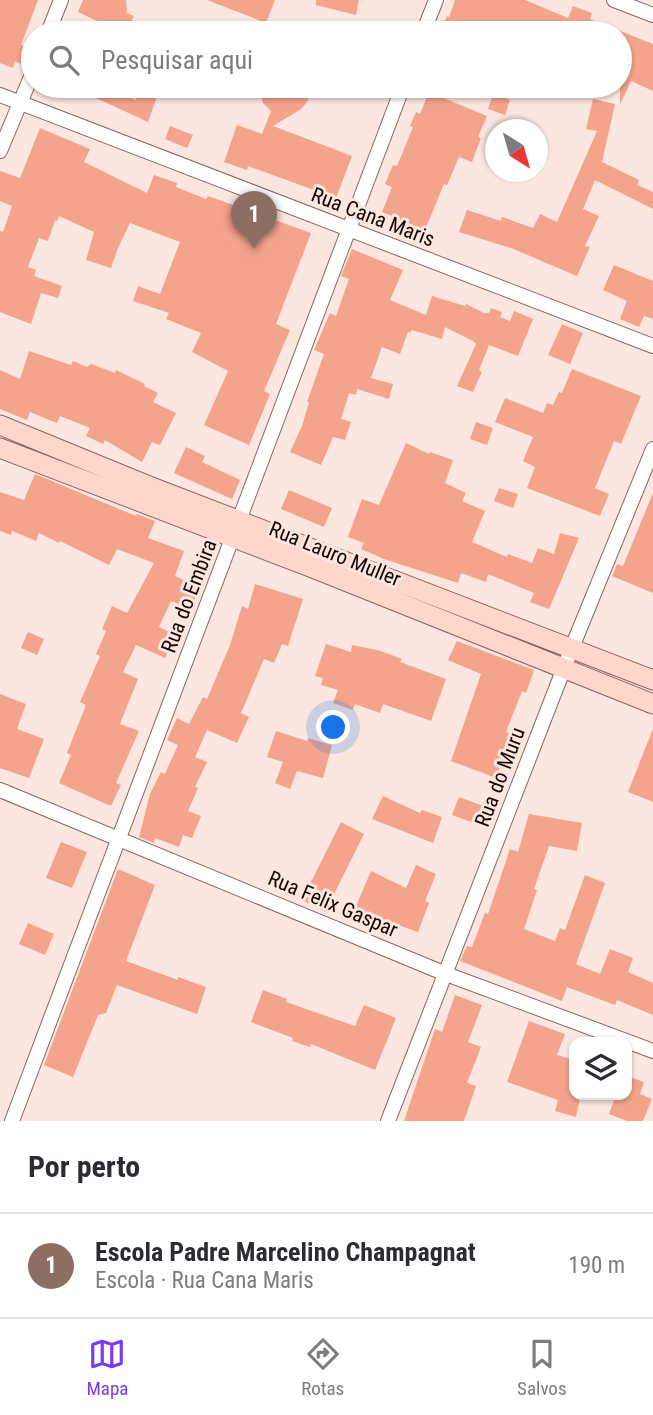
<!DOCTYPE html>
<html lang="pt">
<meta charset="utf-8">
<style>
body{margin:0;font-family:"Roboto Condensed",sans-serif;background:#f2f2f3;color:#2b2b33}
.controls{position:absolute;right:21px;bottom:21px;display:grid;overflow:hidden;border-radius:14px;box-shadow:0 2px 5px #0004}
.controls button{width:63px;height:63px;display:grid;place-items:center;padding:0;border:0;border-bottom:2px solid #e1e1e2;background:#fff;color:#2b2b33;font:35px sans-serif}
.compass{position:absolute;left:485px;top:119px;width:63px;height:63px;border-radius:50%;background:#fff;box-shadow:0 2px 5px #0004;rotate:143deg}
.you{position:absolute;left:334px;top:728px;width:24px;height:24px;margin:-18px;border:5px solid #fff;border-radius:50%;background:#1a73e8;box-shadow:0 0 0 10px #1a73e833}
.badge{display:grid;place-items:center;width:46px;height:46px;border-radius:50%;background:#7c3aed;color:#fff;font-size:23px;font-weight:700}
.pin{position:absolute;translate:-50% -58px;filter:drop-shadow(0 2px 4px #0008)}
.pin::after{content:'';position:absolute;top:37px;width:24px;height:21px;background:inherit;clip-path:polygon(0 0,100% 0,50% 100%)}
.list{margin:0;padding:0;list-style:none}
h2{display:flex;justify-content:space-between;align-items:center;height:91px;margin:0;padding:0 28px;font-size:30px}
h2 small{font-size:23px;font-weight:400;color:#7c7c81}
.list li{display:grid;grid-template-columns:46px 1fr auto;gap:21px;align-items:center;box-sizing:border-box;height:105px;padding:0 28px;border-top:2px solid #e1e1e2}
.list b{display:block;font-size:26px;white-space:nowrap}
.list p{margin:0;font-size:23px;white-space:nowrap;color:#7c7c81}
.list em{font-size:23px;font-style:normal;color:#7c7c81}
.icon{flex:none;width:38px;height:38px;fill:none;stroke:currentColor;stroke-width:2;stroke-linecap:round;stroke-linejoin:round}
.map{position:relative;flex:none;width:653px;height:1121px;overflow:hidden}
.search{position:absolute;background:#fff;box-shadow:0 2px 5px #0004;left:21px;right:21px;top:21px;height:77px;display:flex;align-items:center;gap:18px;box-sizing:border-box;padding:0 24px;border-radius:38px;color:#7c7c81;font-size:26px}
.sheet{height:196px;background:#fff}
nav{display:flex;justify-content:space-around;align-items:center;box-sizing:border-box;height:98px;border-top:2px solid #e1e1e2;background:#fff;font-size:19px;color:#7c7c81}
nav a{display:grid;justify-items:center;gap:4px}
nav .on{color:#7c3aed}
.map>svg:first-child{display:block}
.building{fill:#f4a38c}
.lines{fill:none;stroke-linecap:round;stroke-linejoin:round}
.street-casing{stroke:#866860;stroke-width:16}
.secondary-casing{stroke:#866860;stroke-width:21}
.street{stroke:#fff;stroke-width:14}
.secondary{stroke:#fed6cc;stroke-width:19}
.labels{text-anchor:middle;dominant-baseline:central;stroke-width:6;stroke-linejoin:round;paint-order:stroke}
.street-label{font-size:21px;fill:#130806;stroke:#fbe6e0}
</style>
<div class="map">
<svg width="653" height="1121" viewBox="0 0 653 1121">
<rect width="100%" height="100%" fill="#fbe6e0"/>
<path class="building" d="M 0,0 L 38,0 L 21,45 L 27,47 L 21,64 L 15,61 L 13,68 L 0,63 Z
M 83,0 L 126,0 L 127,13 L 134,16 L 126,33 L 91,33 L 97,21 L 78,12 Z
M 207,0 L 275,0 L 266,23 Z
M 316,0 L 359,0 L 356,15 L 316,5 Z
M 455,0 L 525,0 L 568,18 L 573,6 L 592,13 L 590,19 L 653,44 L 653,91 L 631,81 L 620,105 L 620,33 L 440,33 L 447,16 L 449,17 Z
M 102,86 L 136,100 L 141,86 L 159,91 L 148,122 L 96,98 Z
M 259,86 L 313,86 L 307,102 L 301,109 L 273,126 L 352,156 L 336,198 L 248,166 L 247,170 L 224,162 L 237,125 L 262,134 L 271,111 L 263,103 Z
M 429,92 L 487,116 L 478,137 L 481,138 L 472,162 L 459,157 L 447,185 L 444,184 L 425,230 L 382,212 L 392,187 L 385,184 L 393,165 L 397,166 L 413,127 L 410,126 L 416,112 L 420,114 Z
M 493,94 L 510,100 L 505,115 L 488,109 Z
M 593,99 L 615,104 L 602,162 L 639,180 L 637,185 L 653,192 L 653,209 L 595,180 L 583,209 L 599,216 L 585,246 L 590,247 L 577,276 L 511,248 L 459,232 L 467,210 L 501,221 L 502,217 L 533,228 L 540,214 L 557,222 L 597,131 L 586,129 Z
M 170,126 L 193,135 L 187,148 L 165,139 Z
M 40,128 L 90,149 L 84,162 L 147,193 L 154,175 L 177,183 L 176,187 L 206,199 L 208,196 L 311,233 L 276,324 L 290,330 L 264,391 L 270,394 L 249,445 L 204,425 L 228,371 L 192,352 L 201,333 L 166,319 L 169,313 L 133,301 L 138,286 L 160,294 L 180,242 L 130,223 L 118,248 L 111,268 L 86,260 L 94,232 L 59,216 L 57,221 L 55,220 L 48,241 L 39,238 L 28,267 L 36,270 L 34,276 L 62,286 L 58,298 L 41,293 L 31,324 L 0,312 L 0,231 L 3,232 L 12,206 L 0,201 L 0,171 L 20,178 Z
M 352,249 L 403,270 L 390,300 L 426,315 L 432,296 L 465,306 L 466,304 L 484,313 L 489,313 L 491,308 L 502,312 L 500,317 L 510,321 L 514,311 L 533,319 L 518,356 L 489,345 L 479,370 L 482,372 L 473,392 L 457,386 L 476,344 L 473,341 L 445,327 L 442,339 L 412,330 L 410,333 L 408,332 L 400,354 L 382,347 L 371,378 L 393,384 L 389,399 L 357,389 L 356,395 L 349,393 L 341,419 L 351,422 L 345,440 L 333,437 L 321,465 L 290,452 L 302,426 L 309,402 L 307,402 L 324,354 L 314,350 L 330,313 L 336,316 L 349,279 L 341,276 Z
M 614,265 L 653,281 L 653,319 L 644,316 L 639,327 L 620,319 L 627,301 L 603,290 Z
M 562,324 L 583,333 L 570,364 L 548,355 Z
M 29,351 L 71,365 L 73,361 L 87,367 L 91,364 L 115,373 L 116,370 L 145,384 L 144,386 L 158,393 L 153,402 L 176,413 L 160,445 L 152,442 L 142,462 L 105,440 L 103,444 L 86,436 L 90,428 L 60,416 L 57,423 L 30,412 L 27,420 L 0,409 L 0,370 L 20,379 Z
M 572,369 L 641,396 L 621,444 L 614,441 L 595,488 L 609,494 L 600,516 L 527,488 L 535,467 L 523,461 L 533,437 L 495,422 L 505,398 L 543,413 L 547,403 L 553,405 L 559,392 L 562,393 Z
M 476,422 L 493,428 L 487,445 L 470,439 Z
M 406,443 L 429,454 L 430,452 L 453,460 L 445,483 L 466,493 L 462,501 L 485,511 L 472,542 L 507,557 L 508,554 L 532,563 L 538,548 L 554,554 L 560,533 L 579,538 L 549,609 L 530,602 L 534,593 L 488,574 L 486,582 L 461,573 L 458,583 L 384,559 L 361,549 L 364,543 L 348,537 L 362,499 L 379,505 Z
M 186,447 L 205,456 L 202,462 L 240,480 L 232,499 L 174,473 Z
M 35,474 L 136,516 L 137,514 L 155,521 L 148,538 L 184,551 L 175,576 L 200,588 L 190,609 L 171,601 L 159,627 L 175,635 L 165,658 L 136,645 L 123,672 L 138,679 L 120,724 L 139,731 L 116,783 L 121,785 L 111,806 L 59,783 L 71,755 L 67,753 L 86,705 L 80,702 L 100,656 L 96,654 L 106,631 L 102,629 L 112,606 L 127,613 L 154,563 L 117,549 L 109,565 L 60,541 L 59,543 L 39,533 L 36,541 L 12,531 L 11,535 L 0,531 L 0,492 L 24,500 Z
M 499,488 L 518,494 L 513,508 L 494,501 Z
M 289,490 L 332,508 L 324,527 L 281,509 Z
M 653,493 L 653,593 L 612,576 L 617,564 L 623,566 Z
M 255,584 L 303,599 L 288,646 L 282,644 L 274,663 L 264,659 L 241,713 L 249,717 L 237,743 L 207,730 L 195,757 L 207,762 L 195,787 L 198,788 L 188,811 L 201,816 L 192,838 L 183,835 L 179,847 L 155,838 L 154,843 L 139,837 L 150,794 L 161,772 L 165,774 L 178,745 L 167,740 L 177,718 L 189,724 L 203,697 L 207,699 L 230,645 L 242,606 L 248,609 Z
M 28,632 L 44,639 L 37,655 L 21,648 Z
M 457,641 L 534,670 L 526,693 L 522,691 L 506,732 L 512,734 L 496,778 L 451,761 L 481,674 L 448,660 Z
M 326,644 L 351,652 L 352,645 L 381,651 L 402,659 L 400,662 L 446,679 L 431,721 L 383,704 L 380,713 L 355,704 L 353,710 L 333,703 L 338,690 L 321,685 L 323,678 L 315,676 Z
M 0,694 L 26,704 L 17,729 L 44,739 L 29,778 L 0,768 Z
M 276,731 L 307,741 L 308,738 L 332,745 L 323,778 L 297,771 L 290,789 L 275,783 L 283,762 L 267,757 Z
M 652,731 L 653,731 L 653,802 L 628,792 Z
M 383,796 L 420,813 L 422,810 L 442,817 L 433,843 L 372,819 Z
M 459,797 L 483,806 L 477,824 L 452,815 Z
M 529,814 L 582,823 L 577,851 L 549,846 L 534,889 L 537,890 L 524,929 L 555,941 L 560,928 L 565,930 L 585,875 L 605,883 L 576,964 L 600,974 L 610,949 L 633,958 L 628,972 L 653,983 L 653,1015 L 617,1000 L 615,1005 L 567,987 L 562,1001 L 460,961 L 467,946 L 472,947 L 485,913 L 488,914 L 510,849 L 518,852 Z
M 341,822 L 364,834 L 325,912 L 302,900 Z
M 61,842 L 87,852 L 72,888 L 46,878 Z
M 416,865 L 436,874 L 425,901 L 429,903 L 418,932 L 381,919 L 376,931 L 350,920 L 371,871 L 406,888 Z
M 118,869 L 155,885 L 126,961 L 178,980 L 178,977 L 206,987 L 197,1014 L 117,985 L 106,1013 L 98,1015 L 73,1077 L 44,1065 Z
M 28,923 L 54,934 L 45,955 L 19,944 Z
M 263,990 L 287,999 L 286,1002 L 355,1026 L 364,1005 L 396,1018 L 375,1070 L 311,1044 L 310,1047 L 292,1041 L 293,1038 L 251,1022 Z
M 455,995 L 482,1005 L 468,1042 L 481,1047 L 467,1083 L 476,1086 L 464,1121 L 404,1121 L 435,1029 L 442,1032 Z
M 529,1021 L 565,1034 L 557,1055 L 574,1060 L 574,1095 L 581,1095 L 576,1117 L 555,1111 L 558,1100 L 507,1082 Z
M 627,1076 L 644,1082 L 640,1094 L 652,1099 L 643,1121 L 627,1121 L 609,1114 L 616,1095 L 627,1095 Z"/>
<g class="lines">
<defs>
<path id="street" d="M 614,0 L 653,15
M 48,33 L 61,0
M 423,33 L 436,0
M 0,95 L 653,346
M 0,151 L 33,72
M 0,790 L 446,974 L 653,1051
M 12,1121 L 403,86
M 388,1121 L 571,650 L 653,449"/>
<path id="secondary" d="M 0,425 L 149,486 L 653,680
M 0,448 L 310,567 L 653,704"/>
</defs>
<use href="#street" class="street-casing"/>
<use href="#secondary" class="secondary-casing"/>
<use href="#street" class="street"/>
<use href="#secondary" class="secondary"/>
</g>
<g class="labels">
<g class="street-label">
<text transform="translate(373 217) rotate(21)">Rua Cana Maris</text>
<text transform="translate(335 554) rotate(22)">Rua Lauro Muller</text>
<text transform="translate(189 596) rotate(-69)">Rua do Embira</text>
<text transform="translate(500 777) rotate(-69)">Rua do Muru</text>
<text transform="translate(333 904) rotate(23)">Rua Felix Gaspar</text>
</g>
</g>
</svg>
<div class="controls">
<button><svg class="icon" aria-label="layers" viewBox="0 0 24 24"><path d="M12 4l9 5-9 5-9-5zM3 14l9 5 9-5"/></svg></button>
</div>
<svg class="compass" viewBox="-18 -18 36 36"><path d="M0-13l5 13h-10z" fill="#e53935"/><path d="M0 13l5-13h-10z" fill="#7c7c81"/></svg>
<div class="you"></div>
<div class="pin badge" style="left:254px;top:249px;background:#8d6e63">1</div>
<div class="search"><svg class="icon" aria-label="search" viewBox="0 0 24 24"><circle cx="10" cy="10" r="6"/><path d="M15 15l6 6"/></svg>Pesquisar aqui</div>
</div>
<section class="sheet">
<h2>Por perto<small></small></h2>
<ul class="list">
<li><span class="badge" style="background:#8d6e63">1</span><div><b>Escola Padre Marcelino Champagnat</b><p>Escola · Rua Cana Maris</p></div><em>190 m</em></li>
</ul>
</section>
<nav>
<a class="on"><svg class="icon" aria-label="map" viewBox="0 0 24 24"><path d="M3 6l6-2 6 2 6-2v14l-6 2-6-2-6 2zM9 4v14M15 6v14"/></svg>Mapa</a>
<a><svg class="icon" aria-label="directions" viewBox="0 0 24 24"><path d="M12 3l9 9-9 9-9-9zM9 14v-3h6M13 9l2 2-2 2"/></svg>Rotas</a>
<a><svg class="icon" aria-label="saved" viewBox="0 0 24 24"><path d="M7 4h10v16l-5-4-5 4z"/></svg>Salvos</a>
</nav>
